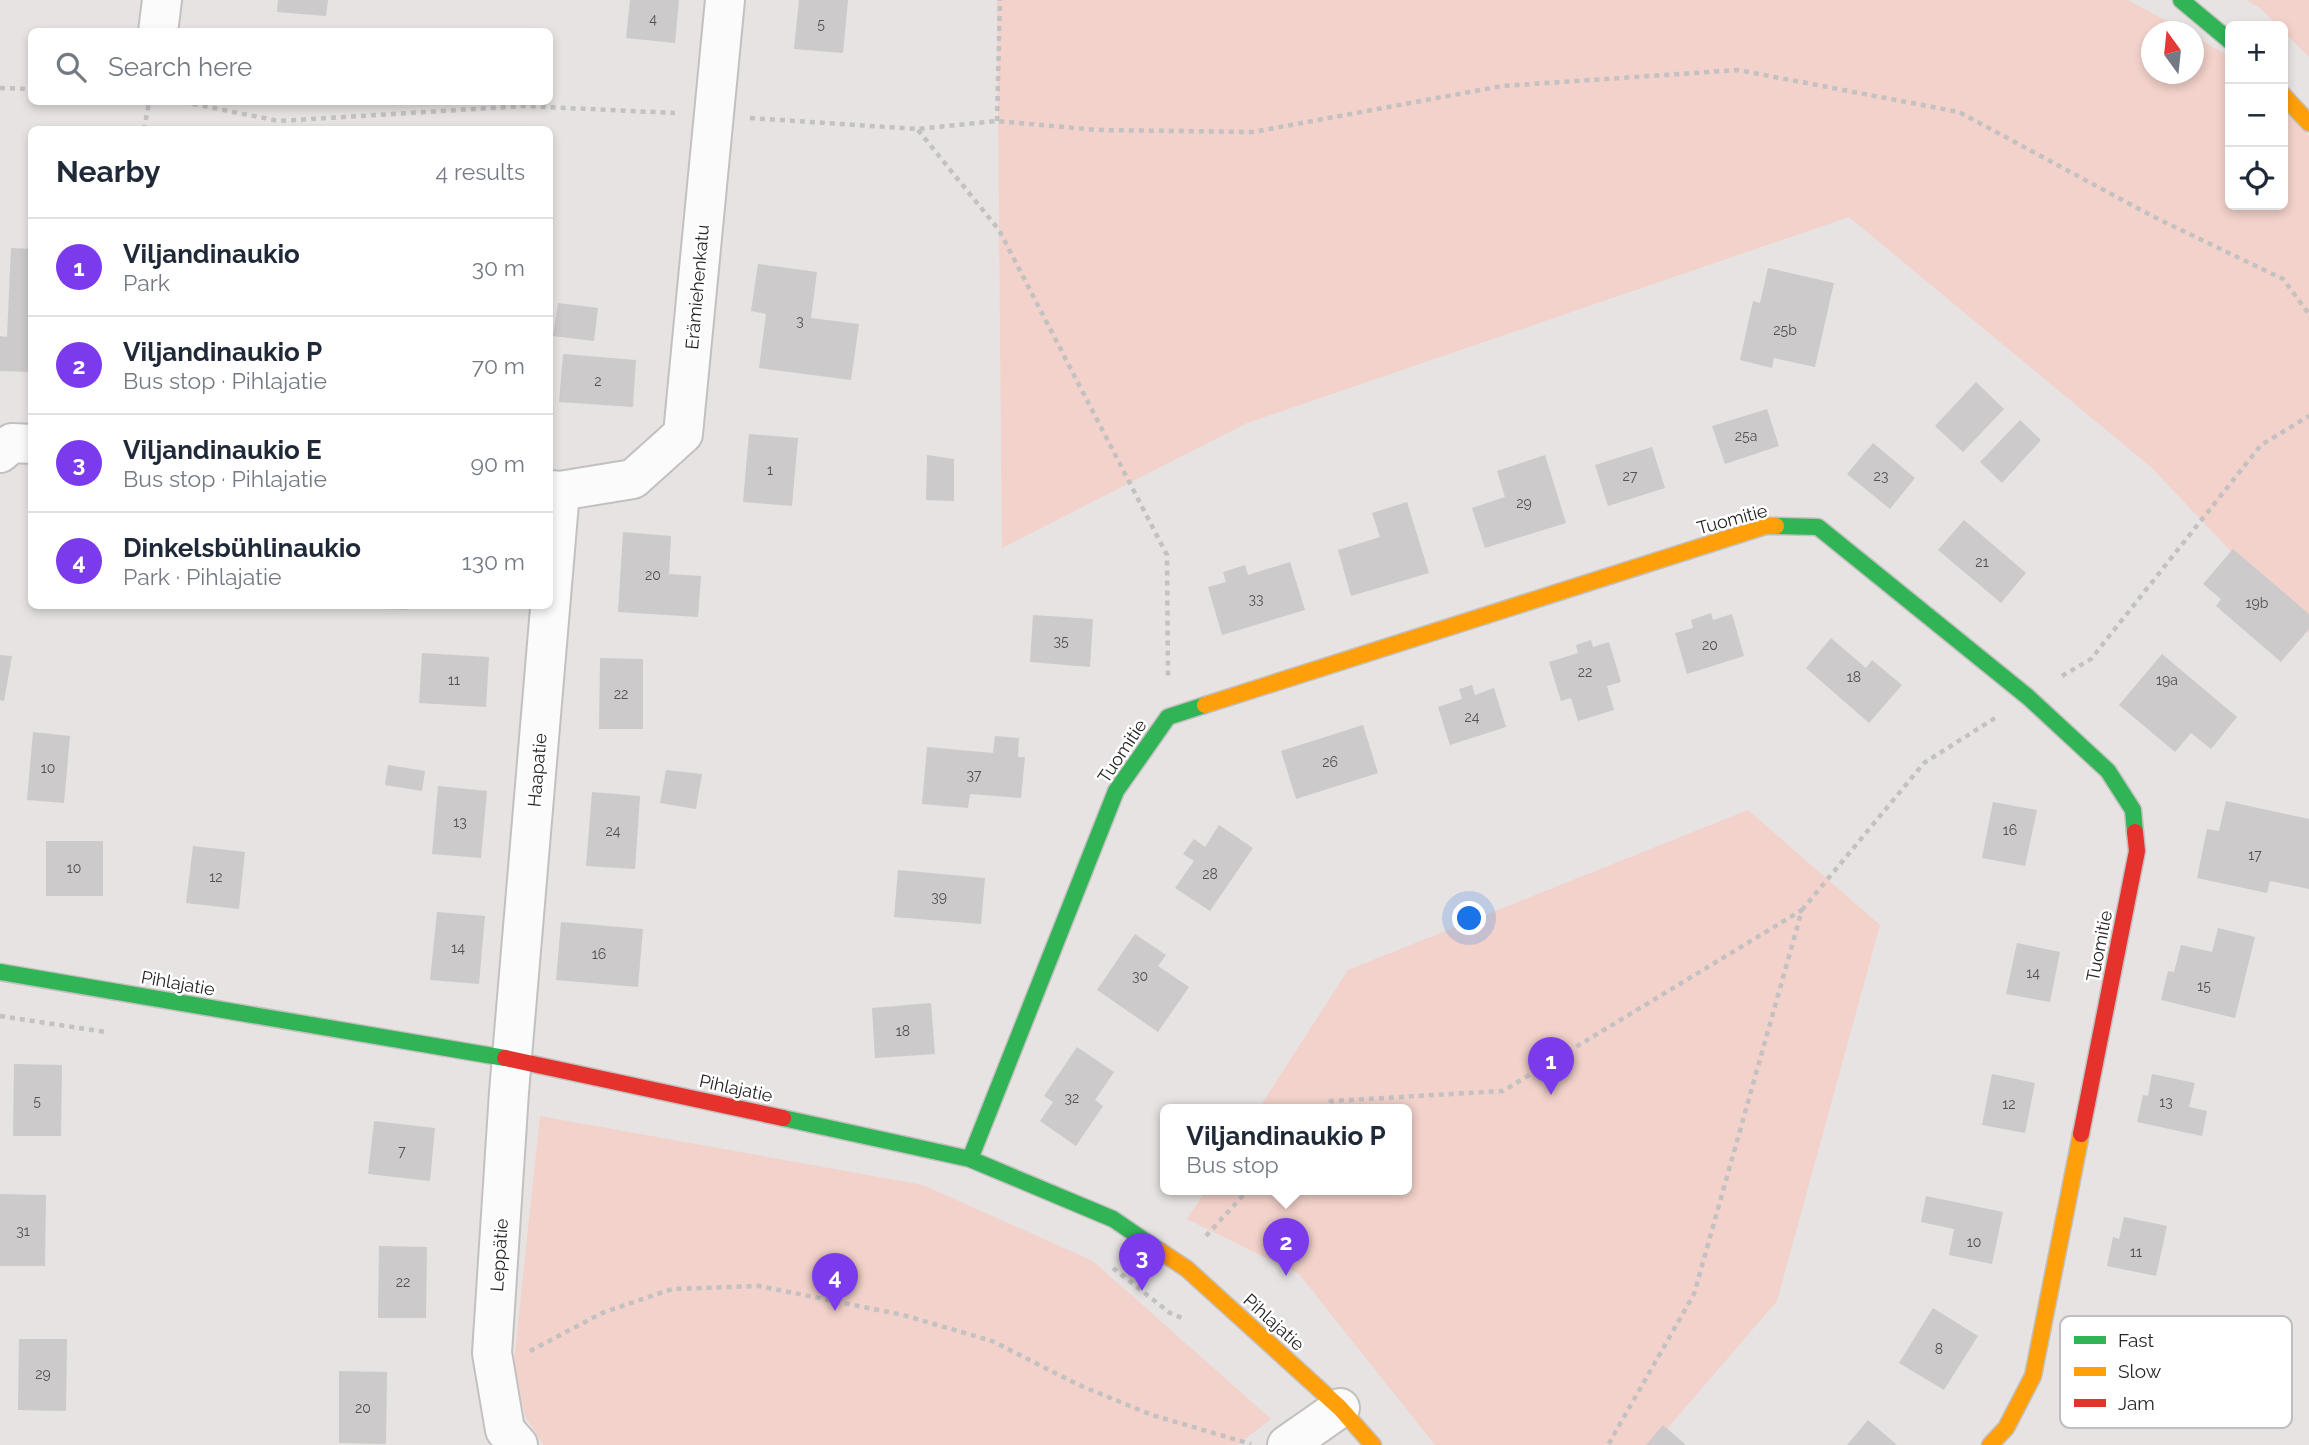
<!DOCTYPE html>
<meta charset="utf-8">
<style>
body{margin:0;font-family:Raleway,sans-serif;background:#f2f2f3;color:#1f2937}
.controls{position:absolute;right:21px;top:21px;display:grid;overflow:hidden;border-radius:10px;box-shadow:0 4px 10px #0003}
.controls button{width:63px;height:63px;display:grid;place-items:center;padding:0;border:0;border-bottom:2px solid #e0e1e3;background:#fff;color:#1f2937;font:35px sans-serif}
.compass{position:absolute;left:2141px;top:21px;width:63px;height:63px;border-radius:50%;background:#fff;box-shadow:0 4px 10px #0003;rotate:345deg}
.you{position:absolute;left:1470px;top:919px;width:24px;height:24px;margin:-18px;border:5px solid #fff;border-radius:50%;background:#1a73e8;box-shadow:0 0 0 10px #1a73e833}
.badge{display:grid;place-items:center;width:46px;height:46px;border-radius:50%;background:#7c3aed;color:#fff;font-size:23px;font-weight:700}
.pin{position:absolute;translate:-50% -58px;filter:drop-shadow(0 2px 4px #0008)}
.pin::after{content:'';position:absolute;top:37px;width:24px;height:21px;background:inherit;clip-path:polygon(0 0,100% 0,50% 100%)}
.popup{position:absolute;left:1160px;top:1104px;width:252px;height:91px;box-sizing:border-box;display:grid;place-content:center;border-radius:10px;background:#fff;filter:drop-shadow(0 2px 5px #0005);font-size:23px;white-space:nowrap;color:#747a83}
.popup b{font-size:26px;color:#1f2937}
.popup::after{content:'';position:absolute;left:50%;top:100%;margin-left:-14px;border:14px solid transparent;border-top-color:#fff}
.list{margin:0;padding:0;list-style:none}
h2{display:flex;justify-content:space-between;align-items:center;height:91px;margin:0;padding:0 28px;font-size:30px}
h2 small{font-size:23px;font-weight:400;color:#747a83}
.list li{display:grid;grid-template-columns:46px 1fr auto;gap:21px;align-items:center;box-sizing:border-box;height:98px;padding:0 28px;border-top:2px solid #e0e1e3}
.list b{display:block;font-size:26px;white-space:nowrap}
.list p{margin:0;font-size:23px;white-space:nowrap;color:#747a83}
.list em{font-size:23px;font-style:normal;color:#747a83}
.icon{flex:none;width:38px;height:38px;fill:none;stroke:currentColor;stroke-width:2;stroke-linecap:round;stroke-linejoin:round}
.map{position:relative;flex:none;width:2309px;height:1445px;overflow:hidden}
.search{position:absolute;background:#fff;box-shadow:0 4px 10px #0003;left:28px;top:28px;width:525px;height:77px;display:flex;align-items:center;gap:18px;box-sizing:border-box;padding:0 24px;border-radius:10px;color:#747a83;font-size:26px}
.panel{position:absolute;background:#fff;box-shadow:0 4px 10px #0003;left:28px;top:126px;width:525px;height:483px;border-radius:10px}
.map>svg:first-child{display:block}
.green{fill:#f2d2ca}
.building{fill:#cccaca}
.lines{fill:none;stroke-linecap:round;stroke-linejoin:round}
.street-casing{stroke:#c3c0c0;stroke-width:42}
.fast-casing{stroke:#c3c0c0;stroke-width:19}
.slow-casing{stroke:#c3c0c0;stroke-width:19}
.jam-casing{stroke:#c3c0c0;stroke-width:19}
.path{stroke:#c3c1c1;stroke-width:4.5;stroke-dasharray:5 5;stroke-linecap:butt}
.street{stroke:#fbfbfb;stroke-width:38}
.fast{stroke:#30b455;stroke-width:16}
.slow{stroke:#ff9f0a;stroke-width:16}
.jam{stroke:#e5322d;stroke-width:16}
.labels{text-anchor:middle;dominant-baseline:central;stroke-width:5;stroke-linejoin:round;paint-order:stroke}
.number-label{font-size:14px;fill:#545151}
.street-label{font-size:18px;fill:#282525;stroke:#fff}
.key{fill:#fff;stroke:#bebebe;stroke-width:2}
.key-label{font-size:19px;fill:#282525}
</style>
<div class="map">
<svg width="2309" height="1445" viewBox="0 0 2309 1445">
<rect width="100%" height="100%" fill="#e6e3e2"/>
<path class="green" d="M 997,0 L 2128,0 L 2185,31 L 2152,32 L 2152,74 L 2194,74 L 2194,36 L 2230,57 L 2230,205 L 2283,205 L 2283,109 L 2309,136 L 2309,634 L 2152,468 L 1849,217 L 1247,423 L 1002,548 Z
M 2246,0 L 2309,0 L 2309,57 L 2283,31 L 2283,26 L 2278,26 L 2260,8 Z
M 1748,810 L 1880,925 L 1777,1301 L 1653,1445 L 1435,1445 L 1299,1274 L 1187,1219 L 1206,1190 L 1407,1190 L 1407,1110 L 1258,1110 L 1348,970 Z
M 540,1116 L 923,1185 L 1093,1261 L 1271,1419 L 1237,1445 L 543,1445 L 525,1416 L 514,1361 Z"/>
<path class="building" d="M 278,0 L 328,0 L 326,16 L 277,12 Z
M 630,0 L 679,0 L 675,43 L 626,38 Z
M 799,0 L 848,0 L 843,53 L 794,49 Z
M 11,248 L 32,249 L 32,372 L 0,371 L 0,336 L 7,337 Z
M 758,264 L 817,272 L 811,318 L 859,324 L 851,380 L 759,368 L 766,314 L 751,311 Z
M 1768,268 L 1834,283 L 1815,367 L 1774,358 L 1772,368 L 1740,360 L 1753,301 L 1760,303 Z
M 558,303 L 598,308 L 594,341 L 553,336 Z
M 563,354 L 636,360 L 633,407 L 559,402 Z
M 1976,382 L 2004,409 L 1963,452 L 1935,426 Z
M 1767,409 L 1779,446 L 1725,464 L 1712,426 Z
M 2020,420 L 2041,440 L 2002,483 L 1980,462 Z
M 749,434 L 798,438 L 792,506 L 743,502 Z
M 1873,443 L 1915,478 L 1890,509 L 1847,474 Z
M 1652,447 L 1665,488 L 1608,506 L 1595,465 Z
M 927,455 L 954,459 L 954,501 L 926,500 Z
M 1545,455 L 1566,523 L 1485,548 L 1472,508 L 1505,497 L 1497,471 Z
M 1407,502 L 1429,573 L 1351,596 L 1338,550 L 1380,537 L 1372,513 Z
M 1964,520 L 2026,573 L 2001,603 L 1938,550 Z
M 623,532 L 671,536 L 669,574 L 701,576 L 698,617 L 618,612 Z
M 2233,549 L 2309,614 L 2309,629 L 2281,662 L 2216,606 L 2221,599 L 2203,584 Z
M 1290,562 L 1305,610 L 1222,635 L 1208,587 L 1226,582 L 1223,572 L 1245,565 L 1248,575 Z
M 365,606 L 408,606 L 408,610 L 365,608 Z
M 1711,613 L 1713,620 L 1732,614 L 1744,656 L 1687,674 L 1675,633 L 1693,628 L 1691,620 Z
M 1033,615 L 1093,619 L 1090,667 L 1030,662 Z
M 1831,638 L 1866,668 L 1872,660 L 1902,685 L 1869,723 L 1806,668 Z
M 1591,640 L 1593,647 L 1609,642 L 1621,682 L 1607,686 L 1614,710 L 1578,721 L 1571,698 L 1561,701 L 1549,662 L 1578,653 L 1576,645 Z
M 422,653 L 489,657 L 486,707 L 419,703 Z
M 2162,654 L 2237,717 L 2211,749 L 2191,733 L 2175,752 L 2119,705 Z
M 0,655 L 12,656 L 4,701 L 0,700 Z
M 600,658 L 643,659 L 643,729 L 599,729 Z
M 1472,685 L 1475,695 L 1494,688 L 1506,727 L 1450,745 L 1438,707 L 1462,699 L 1459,689 Z
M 1363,725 L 1378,773 L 1296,799 L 1281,751 Z
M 33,732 L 70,736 L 64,803 L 27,800 Z
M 995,736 L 1019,738 L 1018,757 L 1025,757 L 1021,798 L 970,794 L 968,808 L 922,804 L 927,747 L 993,753 Z
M 388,765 L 425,771 L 422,791 L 385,785 Z
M 666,770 L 702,774 L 696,809 L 660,803 Z
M 438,786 L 487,791 L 481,858 L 432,854 Z
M 592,792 L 640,796 L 635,869 L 586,866 Z
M 2226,801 L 2309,819 L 2309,889 L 2270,881 L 2267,893 L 2197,878 L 2207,829 L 2219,831 Z
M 1993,802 L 2037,810 L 2025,866 L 1982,858 Z
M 1219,825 L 1253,848 L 1210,911 L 1175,888 L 1194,861 L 1183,854 L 1194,839 L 1205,847 Z
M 46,841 L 103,841 L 103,896 L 46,896 Z
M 193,846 L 245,852 L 239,909 L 186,903 Z
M 898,870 L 985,878 L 981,924 L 894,917 Z
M 437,912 L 485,916 L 479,984 L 430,980 Z
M 561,922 L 643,929 L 638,987 L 556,980 Z
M 2218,928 L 2255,937 L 2235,1018 L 2161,1000 L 2168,971 L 2174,972 L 2181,945 L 2212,952 Z
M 1135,934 L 1166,955 L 1158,966 L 1189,987 L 1158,1032 L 1097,990 Z
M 2017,943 L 2060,952 L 2050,1002 L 2006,994 Z
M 931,1003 L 935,1054 L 875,1058 L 872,1008 Z
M 1077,1047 L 1114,1072 L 1095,1100 L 1103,1106 L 1076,1146 L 1040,1121 L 1053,1102 L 1044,1096 Z
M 14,1064 L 62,1065 L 61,1136 L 13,1136 Z
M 1992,1074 L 2035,1083 L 2025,1133 L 1982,1125 Z
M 2152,1074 L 2195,1083 L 2189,1107 L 2207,1111 L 2202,1136 L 2137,1122 L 2143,1095 L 2148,1096 Z
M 374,1121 L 435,1128 L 430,1181 L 368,1174 Z
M 0,1194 L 46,1195 L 45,1266 L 0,1266 Z
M 1926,1196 L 2003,1212 L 1992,1264 L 1949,1255 L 1954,1229 L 1921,1222 Z
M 2124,1217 L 2167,1226 L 2156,1276 L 2107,1266 L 2113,1237 L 2119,1239 Z
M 379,1246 L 427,1247 L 426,1318 L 378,1318 Z
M 1933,1308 L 1978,1336 L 1944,1390 L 1899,1363 Z
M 2099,1328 L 2173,1345 L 2166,1375 L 2134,1367 L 2126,1404 L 2077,1392 L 2086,1356 L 2092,1357 Z
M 19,1339 L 67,1339 L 66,1411 L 18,1410 Z
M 339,1371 L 387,1372 L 386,1444 L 339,1443 Z
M 1868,1420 L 1897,1445 L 1847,1445 Z
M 1663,1425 L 1686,1445 L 1646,1445 Z"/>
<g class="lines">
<defs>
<path id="street" d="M 158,32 L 162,0
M 0,453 L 12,443 L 32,444
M 560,491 L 633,479 L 683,434 L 725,0
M 518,1445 L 505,1430 L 492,1353 L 509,1092 L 560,491 L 550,490
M 1287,1445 L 1340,1408"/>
<path id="fast" d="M 2181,0 L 2230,41
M 1776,526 L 1818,527 L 2028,697 L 2108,771 L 2133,810 L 2135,832
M 0,972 L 505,1058
M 783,1118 L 970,1159 L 1113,1219 L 1160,1251
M 970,1159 L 1116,791 L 1168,717 L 1205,705"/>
<path id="slow" d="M 2283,95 L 2309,123
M 1205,705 L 1766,526 L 1776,526
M 1160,1251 L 1187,1269 L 1340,1408 L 1373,1445
M 1990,1445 L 2006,1428 L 2033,1376 L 2081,1134"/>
<path id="jam" d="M 505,1058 L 783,1118
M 2081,1134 L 2137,851 L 2135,832"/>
</defs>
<use href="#street" class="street-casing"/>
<use href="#fast" class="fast-casing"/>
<use href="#slow" class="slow-casing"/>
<use href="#jam" class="jam-casing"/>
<path class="path" d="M 0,88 L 32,89
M 183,102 L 279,121 L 524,106 L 675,113
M 750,118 L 917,129 L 997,121 L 1097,130 L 1253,132 L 1502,86 L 1738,70 L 1959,112 L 2154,217 L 2283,279 L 2309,314
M 997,121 L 1000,0
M 144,130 L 149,102
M 918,130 L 999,230 L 1167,555 L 1168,678
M 2062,676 L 2091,659 L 2261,445 L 2309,416
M 1802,910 L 1924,763 L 1995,718
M 0,1016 L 106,1032
M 1323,1110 L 1331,1101 L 1503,1091 L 1802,910 L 1694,1294 L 1608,1445
M 1206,1236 L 1248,1190
M 1113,1268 L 1170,1313 L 1182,1318
M 530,1351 L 602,1313 L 672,1289 L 759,1286 L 903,1315 L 992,1341 L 1079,1385 L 1152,1415 L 1251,1444"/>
<use href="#street" class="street"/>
<use href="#fast" class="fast"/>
<use href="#slow" class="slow"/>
<use href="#jam" class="jam"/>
</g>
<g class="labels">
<g class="number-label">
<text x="653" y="19">4</text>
<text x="821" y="24">5</text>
<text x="800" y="321">3</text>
<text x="1785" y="330">25b</text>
<text x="598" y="381">2</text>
<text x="1746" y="436">25a</text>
<text x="770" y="470">1</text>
<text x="1630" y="476">27</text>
<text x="1881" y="476">23</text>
<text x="1524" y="503">29</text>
<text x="1982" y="562">21</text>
<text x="653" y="575">20</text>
<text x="1256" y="599">33</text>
<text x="2257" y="603">19b</text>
<text x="1061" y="641">35</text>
<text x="1710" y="645">20</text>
<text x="1585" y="672">22</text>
<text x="1854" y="677">18</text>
<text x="454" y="680">11</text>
<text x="2167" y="680">19a</text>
<text x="621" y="694">22</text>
<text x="1472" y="717">24</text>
<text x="1330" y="762">26</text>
<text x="48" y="768">10</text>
<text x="974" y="775">37</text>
<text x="460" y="822">13</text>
<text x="2010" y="830">16</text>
<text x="613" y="831">24</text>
<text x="2255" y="855">17</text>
<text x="74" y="868">10</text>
<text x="1210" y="874">28</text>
<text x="216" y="877">12</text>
<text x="939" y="897">39</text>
<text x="458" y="948">14</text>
<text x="599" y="954">16</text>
<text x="2033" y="973">14</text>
<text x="1140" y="976">30</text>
<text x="2204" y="986">15</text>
<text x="903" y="1031">18</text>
<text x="1072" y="1098">32</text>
<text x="37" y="1101">5</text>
<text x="2166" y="1102">13</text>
<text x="2009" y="1104">12</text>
<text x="402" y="1151">7</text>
<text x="23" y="1231">31</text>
<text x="1974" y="1242">10</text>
<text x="2136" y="1252">11</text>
<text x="403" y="1282">22</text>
<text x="1939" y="1349">8</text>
<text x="43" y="1374">29</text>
<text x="363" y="1408">20</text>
</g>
<g class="street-label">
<text transform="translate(697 287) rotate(-85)">Erämiehenkatu</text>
<text transform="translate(1732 519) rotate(-15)">Tuomitie</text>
<text transform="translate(1122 751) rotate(-56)">Tuomitie</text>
<text transform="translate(537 770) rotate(-85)">Haapatie</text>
<text transform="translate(2099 946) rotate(-79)">Tuomitie</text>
<text transform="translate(178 983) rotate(10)">Pihlajatie</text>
<text transform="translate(736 1088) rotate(12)">Pihlajatie</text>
<text transform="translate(499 1255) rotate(-86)">Leppätie</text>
<text transform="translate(1274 1322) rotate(42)">Pihlajatie</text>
</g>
</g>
<rect x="2060" y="1316" width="232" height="112" rx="10" class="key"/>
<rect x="2074" y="1336" width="32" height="8" fill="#30b455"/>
<rect x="2074" y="1367" width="32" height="9" fill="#ff9f0a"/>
<rect x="2074" y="1399" width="32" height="8" fill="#e5322d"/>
<g class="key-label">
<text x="2118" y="1347">Fast</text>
<text x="2118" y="1378">Slow</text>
<text x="2118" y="1410">Jam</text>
</g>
</svg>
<div class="controls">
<button>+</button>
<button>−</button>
<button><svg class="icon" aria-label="locate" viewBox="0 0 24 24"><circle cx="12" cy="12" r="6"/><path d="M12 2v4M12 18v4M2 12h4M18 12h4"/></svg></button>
</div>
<svg class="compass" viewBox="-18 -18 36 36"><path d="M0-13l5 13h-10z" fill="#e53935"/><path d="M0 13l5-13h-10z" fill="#747a83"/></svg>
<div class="you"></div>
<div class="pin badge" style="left:1551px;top:1095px">1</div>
<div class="pin badge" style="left:1286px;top:1276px">2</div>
<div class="popup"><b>Viljandinaukio P</b>Bus stop</div>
<div class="pin badge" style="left:1142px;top:1291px">3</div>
<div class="pin badge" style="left:835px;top:1311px">4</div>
<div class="search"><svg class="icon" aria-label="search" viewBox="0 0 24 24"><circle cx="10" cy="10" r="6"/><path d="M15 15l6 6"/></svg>Search here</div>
<section class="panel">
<h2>Nearby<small>4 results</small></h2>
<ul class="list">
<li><span class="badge">1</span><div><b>Viljandinaukio</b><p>Park</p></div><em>30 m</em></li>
<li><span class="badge">2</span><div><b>Viljandinaukio P</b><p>Bus stop · Pihlajatie</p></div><em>70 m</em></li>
<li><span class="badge">3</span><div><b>Viljandinaukio E</b><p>Bus stop · Pihlajatie</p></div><em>90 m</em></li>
<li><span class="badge">4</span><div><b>Dinkelsbühlinaukio</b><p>Park · Pihlajatie</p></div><em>130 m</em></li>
</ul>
</section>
</div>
